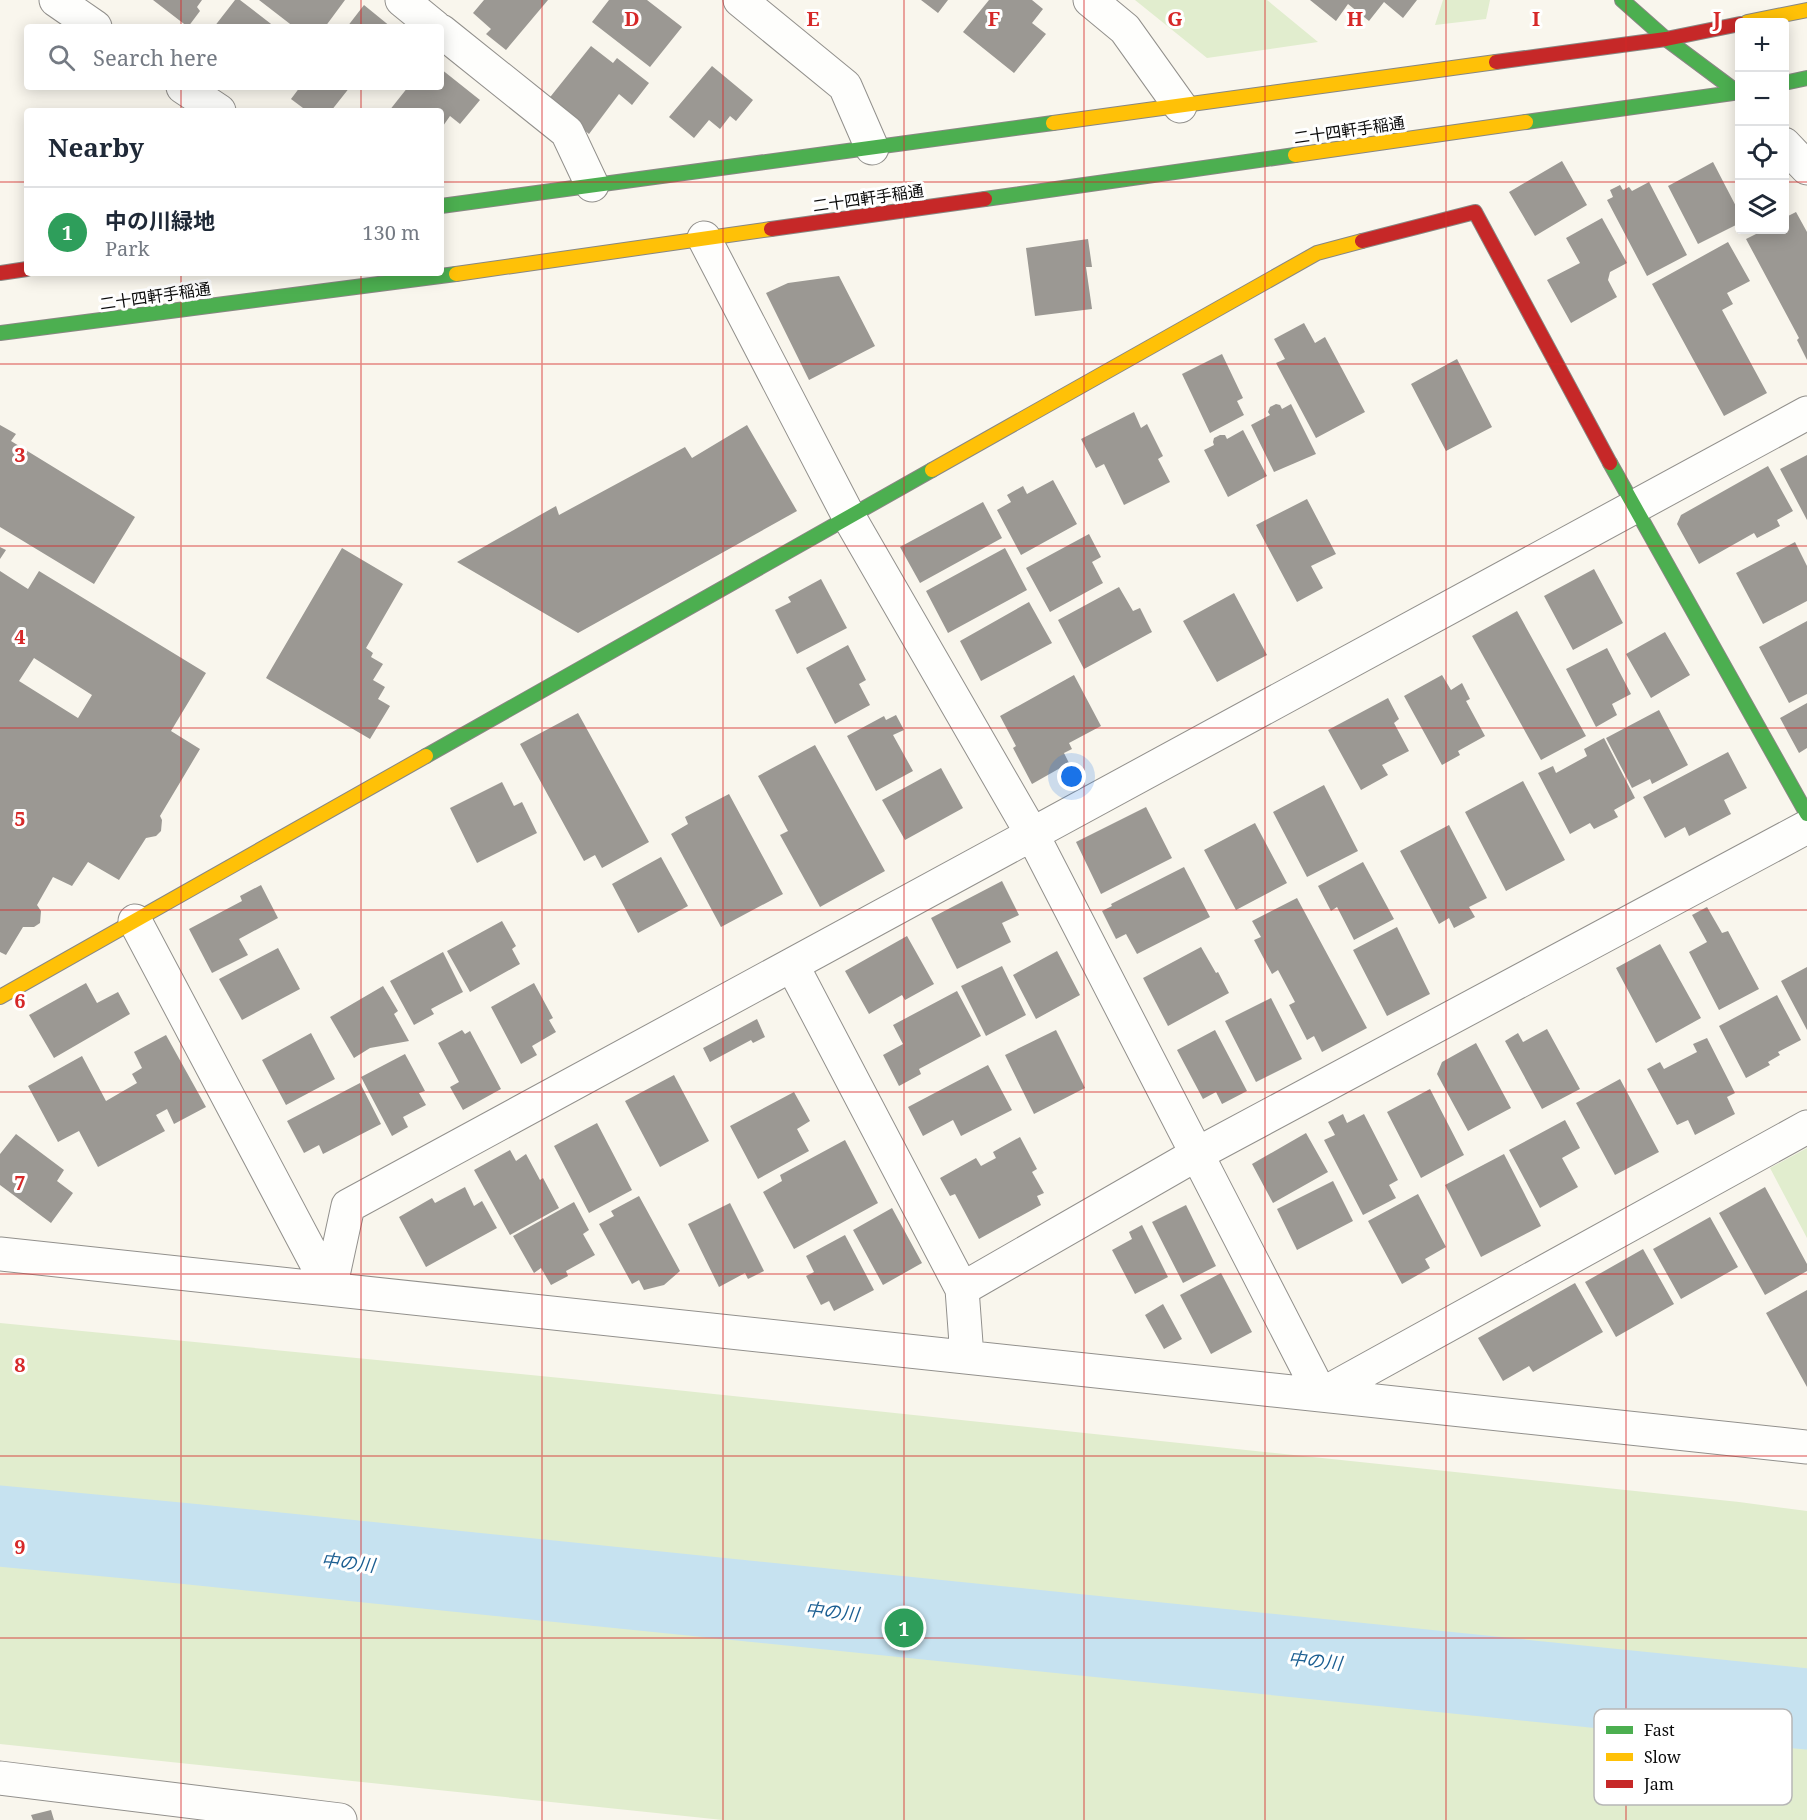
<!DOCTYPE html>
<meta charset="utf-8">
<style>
body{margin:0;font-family:"Noto Serif","Noto Sans JP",serif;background:#f2f2f3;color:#1f2937}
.controls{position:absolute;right:18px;top:18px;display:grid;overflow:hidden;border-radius:6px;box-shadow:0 3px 15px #0003}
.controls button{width:54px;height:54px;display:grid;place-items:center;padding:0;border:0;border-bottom:2px solid #e0e1e3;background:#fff;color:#1f2937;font:30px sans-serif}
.you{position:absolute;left:1072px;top:777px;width:21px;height:21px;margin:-15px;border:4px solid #fff;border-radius:50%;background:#1a73e8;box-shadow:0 0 0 9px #1a73e833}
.badge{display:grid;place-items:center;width:39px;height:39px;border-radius:50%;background:#111827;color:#fff;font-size:20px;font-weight:700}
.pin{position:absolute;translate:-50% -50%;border:3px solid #fff;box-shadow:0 2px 6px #0006}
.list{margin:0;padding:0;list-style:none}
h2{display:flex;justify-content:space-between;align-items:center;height:78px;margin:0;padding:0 24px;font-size:26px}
h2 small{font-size:20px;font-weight:400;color:#747a83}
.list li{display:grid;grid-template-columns:39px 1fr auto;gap:18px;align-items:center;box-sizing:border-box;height:90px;padding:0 24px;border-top:2px solid #e0e1e3}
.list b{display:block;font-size:22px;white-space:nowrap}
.list p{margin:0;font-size:20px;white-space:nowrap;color:#747a83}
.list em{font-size:20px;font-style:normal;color:#747a83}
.icon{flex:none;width:33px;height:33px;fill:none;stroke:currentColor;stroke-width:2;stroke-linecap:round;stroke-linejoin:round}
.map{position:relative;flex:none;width:1807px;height:1820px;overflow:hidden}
.search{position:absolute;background:#fff;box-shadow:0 3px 15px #0003;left:24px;top:24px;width:420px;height:66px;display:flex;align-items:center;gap:15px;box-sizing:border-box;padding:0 21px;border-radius:6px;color:#747a83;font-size:22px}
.panel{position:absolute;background:#fff;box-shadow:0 3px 15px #0003;left:24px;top:108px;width:420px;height:168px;border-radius:6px}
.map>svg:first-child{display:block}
.green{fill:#e1edce}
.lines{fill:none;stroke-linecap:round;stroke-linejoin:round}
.river{stroke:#c6e2f0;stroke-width:81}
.building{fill:#9b9893;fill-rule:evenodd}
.street-casing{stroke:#92908c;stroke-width:35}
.fast-casing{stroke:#888783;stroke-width:16}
.slow-casing{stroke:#888783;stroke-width:16}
.jam-casing{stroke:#888783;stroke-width:16}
.street{stroke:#fefefc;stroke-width:33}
.fast{stroke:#4caf50;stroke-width:14}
.slow{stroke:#ffc107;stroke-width:14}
.jam{stroke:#c62828;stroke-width:14}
.grid{fill:none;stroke:#d62828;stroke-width:1.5;stroke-opacity:0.55}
.labels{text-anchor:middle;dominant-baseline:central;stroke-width:6;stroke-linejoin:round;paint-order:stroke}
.street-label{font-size:16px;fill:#0a0a0a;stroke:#fff}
.water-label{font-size:18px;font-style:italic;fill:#1c5f92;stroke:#fff}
.key{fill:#fff;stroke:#b6b6b6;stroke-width:1.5}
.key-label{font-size:16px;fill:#0a0a0a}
.grid-label{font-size:20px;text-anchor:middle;font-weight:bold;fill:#d62828;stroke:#fff;stroke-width:6;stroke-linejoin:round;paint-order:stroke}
</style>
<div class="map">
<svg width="1807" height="1820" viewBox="0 0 1807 1820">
<rect width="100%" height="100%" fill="#f9f6ed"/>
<path class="green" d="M 1135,0 L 1267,0 L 1318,42 L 1207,58 Z
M 1443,0 L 1490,0 L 1486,19 L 1435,25 Z
M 1807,1148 L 1807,1238 L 1770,1168 Z
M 0,1323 L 571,1379 L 1739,1502 L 1807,1511 L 1807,1820 L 723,1820 L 0,1744 Z"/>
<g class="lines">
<path class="river" d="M 0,1526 L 180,1543 L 1807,1709"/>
</g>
<path class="building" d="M 153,0 L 202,0 L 197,7 L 200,11 L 188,27 Z
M 235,0 L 240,0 L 275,27 L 214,27 Z
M 259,0 L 345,0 L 325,27 L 294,27 Z
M 484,0 L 548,0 L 506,50 L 486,34 L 491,29 L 473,13 Z
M 609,0 L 647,0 L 682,27 L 650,67 L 592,22 Z
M 921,0 L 948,0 L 938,13 Z
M 989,0 L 1032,0 L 1043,9 L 1032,23 L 1046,34 L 1014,73 L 963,32 Z
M 1310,0 L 1417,0 L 1403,18 L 1384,2 L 1369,21 L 1348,4 L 1336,21 Z
M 364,5 L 391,27 L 347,27 Z
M 591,46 L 613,63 L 617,58 L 649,83 L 632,105 L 619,94 L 589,134 L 547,101 Z
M 712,66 L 753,100 L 736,121 L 730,116 L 720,129 L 709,120 L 694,138 L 669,117 Z
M 441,69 L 480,100 L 460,124 L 450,116 L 443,126 L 441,124 L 441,111 L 389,111 L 408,87 L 441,87 Z
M 300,87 L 350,87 L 331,111 L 307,111 L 291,99 Z
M 1562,161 L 1587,205 L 1535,236 L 1509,192 Z
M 1713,162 L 1740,214 L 1740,223 L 1698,244 L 1668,186 Z
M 1649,182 L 1687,255 L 1647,276 L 1607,200 L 1613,197 L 1610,190 L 1620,185 L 1623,190 L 1629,187 L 1632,191 Z
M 1796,212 L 1807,232 L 1807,360 L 1797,340 L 1799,338 L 1746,239 L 1764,230 L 1784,230 L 1784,218 Z
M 1602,218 L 1627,263 L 1610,272 L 1608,280 L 1617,297 L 1571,323 L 1547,280 L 1580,263 L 1566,238 Z
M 1088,239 L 1092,267 L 1086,267 L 1092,309 L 1035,316 L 1026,248 Z
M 1728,242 L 1750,281 L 1727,293 L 1733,304 L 1722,310 L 1767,393 L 1724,416 L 1652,284 Z
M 839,276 L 875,346 L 809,380 L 766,293 L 788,283 Z
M 1304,323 L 1315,343 L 1325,337 L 1365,412 L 1316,438 L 1276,363 L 1285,359 L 1274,339 Z
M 1222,354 L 1243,398 L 1237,401 L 1244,415 L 1210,433 L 1182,374 Z
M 1457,359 L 1492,427 L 1446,451 L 1411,384 Z
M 1276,404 L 1280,405 L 1282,409 L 1291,404 L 1316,454 L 1274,472 L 1251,425 L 1270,415 L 1268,412 L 1270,407 Z
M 1134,412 L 1141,428 L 1147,424 L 1163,456 L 1158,459 L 1170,482 L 1124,505 L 1104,464 L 1096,468 L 1081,439 Z
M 0,425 L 16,434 L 11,441 L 135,517 L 94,584 L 0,527 Z
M 747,425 L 797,511 L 578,633 L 457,562 L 556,506 L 559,515 L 685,447 L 692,458 Z
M 1243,430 L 1267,476 L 1228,497 L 1204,450 L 1214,445 L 1213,442 L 1214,438 L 1220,435 L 1225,435 L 1227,439 Z
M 1807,455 L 1807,520 L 1780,469 Z
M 1768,466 L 1793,511 L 1777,520 L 1780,526 L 1757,538 L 1754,533 L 1699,564 L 1677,524 L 1681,515 Z
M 1053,480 L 1077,524 L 1021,555 L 997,510 L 1011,502 L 1007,495 L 1023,486 L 1027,494 Z
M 1307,499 L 1336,554 L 1311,566 L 1323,588 L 1297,602 L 1256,525 Z
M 983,502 L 1002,538 L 920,583 L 900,547 Z
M 1089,534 L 1101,557 L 1092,562 L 1103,583 L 1050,612 L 1026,568 Z
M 1795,542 L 1807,566 L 1807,601 L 1763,624 L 1736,573 Z
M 0,547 L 6,550 L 0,559 Z
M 342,548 L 403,584 L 366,648 L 373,653 L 371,657 L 383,664 L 373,680 L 385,687 L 378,699 L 390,706 L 370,739 L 266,678 Z
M 1005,548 L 1027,590 L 948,633 L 926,591 Z
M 1594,569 L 1623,623 L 1573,650 L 1544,596 Z
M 0,571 L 28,589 L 39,571 L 206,673 L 171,731 L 200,749 L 160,816 L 162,820 L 161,831 L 156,836 L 146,838 L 119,880 L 88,862 L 72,886 L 53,877 L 37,905 L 41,911 L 40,923 L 34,927 L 23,927 L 6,955 L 0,952 ZM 34,658 L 92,695 L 78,718 L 19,681 Z
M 821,579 L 847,628 L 797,654 L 775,610 L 791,602 L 788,597 Z
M 1119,587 L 1133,611 L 1140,608 L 1152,632 L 1084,669 L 1058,620 Z
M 1234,593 L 1267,655 L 1217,682 L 1183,621 Z
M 1029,602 L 1052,643 L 981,681 L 960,641 Z
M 1517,611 L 1586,736 L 1541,760 L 1472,636 Z
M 1807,621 L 1807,694 L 1789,703 L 1759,647 Z
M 1665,632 L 1690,675 L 1651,698 L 1626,654 Z
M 848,645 L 866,680 L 859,684 L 870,705 L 835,724 L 806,668 Z
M 1607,648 L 1631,694 L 1612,704 L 1617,715 L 1596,727 L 1566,669 Z
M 1074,675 L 1101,726 L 1069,743 L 1072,749 L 1064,753 L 1069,763 L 1032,784 L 1013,748 L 1016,746 L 1000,716 Z
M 1442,675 L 1451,690 L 1462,683 L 1470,699 L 1466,701 L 1485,736 L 1458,751 L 1460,755 L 1442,765 L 1404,696 Z
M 1388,698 L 1399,719 L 1394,723 L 1409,751 L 1382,765 L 1388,775 L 1361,790 L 1328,730 Z
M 1807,703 L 1807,748 L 1799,753 L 1780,718 Z
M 1659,710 L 1688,765 L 1652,784 L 1650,779 L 1632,788 L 1606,738 Z
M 578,713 L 649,842 L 602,868 L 595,855 L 584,861 L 520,744 Z
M 896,715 L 904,730 L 893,735 L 913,771 L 876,791 L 847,736 L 884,716 L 886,720 Z
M 1604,738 L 1635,798 L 1614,810 L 1618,817 L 1594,829 L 1590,823 L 1570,834 L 1538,773 L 1553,766 L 1556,773 L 1587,756 L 1584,749 Z
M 815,745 L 885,871 L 820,907 L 780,835 L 788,831 L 758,776 Z
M 1728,752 L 1747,788 L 1724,800 L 1731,814 L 1689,836 L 1685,827 L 1665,838 L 1643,797 Z
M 941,768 L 963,808 L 905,840 L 882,800 Z
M 1523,781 L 1565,860 L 1506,891 L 1465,812 Z
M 502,782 L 514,806 L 522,802 L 537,833 L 477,863 L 450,808 Z
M 1324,785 L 1358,851 L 1307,877 L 1273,812 Z
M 729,794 L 783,894 L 721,927 L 671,834 L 688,824 L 685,817 Z
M 1146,807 L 1172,858 L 1101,894 L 1076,842 Z
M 1255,823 L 1287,883 L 1236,910 L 1204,850 Z
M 1449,825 L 1487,898 L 1469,907 L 1475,917 L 1454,928 L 1449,918 L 1439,924 L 1400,851 Z
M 661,857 L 688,906 L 638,933 L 612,884 Z
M 1363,862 L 1394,919 L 1354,940 L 1337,907 L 1331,911 L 1318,886 Z
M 1184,867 L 1210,917 L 1137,954 L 1126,934 L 1116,939 L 1102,911 L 1112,906 L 1111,904 Z
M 1002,881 L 1019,915 L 1002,923 L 1011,942 L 957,969 L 931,918 Z
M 261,885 L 278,918 L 239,939 L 248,955 L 212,973 L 189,929 L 242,901 L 240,896 Z
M 1297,898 L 1367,1028 L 1322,1052 L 1314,1036 L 1307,1040 L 1289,1005 L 1295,1002 L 1278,970 L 1272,974 L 1254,940 L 1261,937 L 1252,921 Z
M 1707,907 L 1722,933 L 1728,931 L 1759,989 L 1719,1010 L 1689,952 L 1707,942 L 1692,915 Z
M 502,921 L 516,946 L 512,949 L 520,964 L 470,992 L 447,951 Z
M 1397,927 L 1430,994 L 1387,1016 L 1353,950 Z
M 907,936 L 934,984 L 905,1000 L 902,995 L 869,1014 L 845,971 Z
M 1660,944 L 1701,1018 L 1656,1043 L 1616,968 Z
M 1201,947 L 1216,973 L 1218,972 L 1229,993 L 1168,1026 L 1143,978 Z
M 278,948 L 300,989 L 242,1020 L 219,979 Z
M 1057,951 L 1080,995 L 1036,1019 L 1013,975 Z
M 443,952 L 463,992 L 431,1009 L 434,1014 L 414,1025 L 390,981 Z
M 1002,966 L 1026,1015 L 986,1036 L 961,986 Z
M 1807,967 L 1807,1030 L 1781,981 Z
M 86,983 L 97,1003 L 118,992 L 130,1014 L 54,1058 L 29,1015 Z
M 534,983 L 553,1018 L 549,1020 L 556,1032 L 532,1046 L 537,1055 L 521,1064 L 491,1007 Z
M 383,986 L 398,1011 L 394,1014 L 409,1041 L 370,1048 L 354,1058 L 330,1017 Z
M 957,991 L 981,1036 L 919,1069 L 921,1074 L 899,1086 L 883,1055 L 903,1044 L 893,1025 Z
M 1777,995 L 1801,1040 L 1778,1052 L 1780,1055 L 1768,1062 L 1770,1065 L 1746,1078 L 1719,1026 Z
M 1271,998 L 1302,1059 L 1256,1082 L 1225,1021 Z
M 757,1019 L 765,1037 L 753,1043 L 751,1040 L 710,1062 L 703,1048 Z
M 1547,1029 L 1580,1089 L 1542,1109 L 1505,1041 L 1518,1033 L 1523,1042 Z
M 462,1030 L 465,1034 L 470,1031 L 501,1089 L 463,1110 L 450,1087 L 459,1082 L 438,1043 Z
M 1056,1030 L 1085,1088 L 1034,1114 L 1005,1055 Z
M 1215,1030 L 1247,1091 L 1222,1104 L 1216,1092 L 1203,1099 L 1177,1050 Z
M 311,1033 L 335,1079 L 286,1105 L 262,1060 Z
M 166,1035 L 206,1107 L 174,1124 L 167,1109 L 156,1115 L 165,1131 L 98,1167 L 79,1131 L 58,1142 L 28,1086 L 82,1056 L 106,1101 L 137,1083 L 132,1074 L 142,1068 L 134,1052 Z
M 1707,1038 L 1735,1093 L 1727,1097 L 1735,1114 L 1695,1135 L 1688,1120 L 1677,1125 L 1647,1069 L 1660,1062 L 1664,1069 L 1697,1052 L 1693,1044 Z
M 1476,1043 L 1511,1108 L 1468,1131 L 1437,1074 L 1442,1062 Z
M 405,1054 L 425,1091 L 419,1093 L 426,1105 L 403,1117 L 408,1127 L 392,1136 L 361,1077 Z
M 988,1065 L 1012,1110 L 961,1136 L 953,1120 L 923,1136 L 908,1107 Z
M 674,1075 L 709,1141 L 660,1167 L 625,1101 Z
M 1620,1079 L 1659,1152 L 1615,1175 L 1576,1103 Z
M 360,1083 L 381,1124 L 323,1154 L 319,1145 L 304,1153 L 287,1121 Z
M 1430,1089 L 1464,1155 L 1421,1178 L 1387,1112 Z
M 794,1092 L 810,1121 L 797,1129 L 809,1151 L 758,1179 L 730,1126 Z
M 1343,1114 L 1347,1123 L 1364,1114 L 1398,1180 L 1389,1185 L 1396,1198 L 1363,1215 L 1324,1140 L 1335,1135 L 1328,1122 Z
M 1565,1120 L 1580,1148 L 1562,1158 L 1578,1187 L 1540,1208 L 1509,1150 Z
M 597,1123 L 632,1190 L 589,1213 L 554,1146 Z
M 1306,1133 L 1328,1172 L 1273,1203 L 1252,1164 Z
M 16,1134 L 64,1170 L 57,1181 L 73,1193 L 51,1223 L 0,1185 L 0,1154 Z
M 1020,1137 L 1037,1169 L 1032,1172 L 1044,1193 L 1037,1196 L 1041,1205 L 979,1239 L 955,1194 L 950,1196 L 940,1178 L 976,1158 L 981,1166 L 996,1158 L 993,1152 Z
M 845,1140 L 878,1203 L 794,1249 L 763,1192 L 782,1181 L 780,1175 Z
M 510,1150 L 516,1161 L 526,1154 L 540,1180 L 543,1178 L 559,1208 L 510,1235 L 474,1170 Z
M 1504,1154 L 1541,1226 L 1481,1257 L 1445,1185 Z
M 1333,1181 L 1353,1221 L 1297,1250 L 1277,1209 Z
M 465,1187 L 474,1206 L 482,1201 L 497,1228 L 426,1267 L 399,1217 L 432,1198 L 435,1203 Z
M 1765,1187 L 1807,1264 L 1807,1271 L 1765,1295 L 1719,1213 Z
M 1418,1194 L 1446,1247 L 1425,1259 L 1430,1268 L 1402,1284 L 1368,1221 Z
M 639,1196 L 680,1271 L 664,1285 L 644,1290 L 639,1280 L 632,1284 L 599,1224 L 614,1216 L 611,1211 Z
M 574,1202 L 589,1230 L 583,1234 L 595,1255 L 566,1271 L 568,1276 L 551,1285 L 541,1268 L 534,1273 L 513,1236 Z
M 730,1203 L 764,1271 L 748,1279 L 745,1273 L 719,1287 L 688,1224 Z
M 1186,1205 L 1216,1266 L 1183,1283 L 1152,1222 Z
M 892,1208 L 922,1263 L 883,1285 L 853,1230 Z
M 1710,1217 L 1738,1267 L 1681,1299 L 1653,1249 Z
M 1142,1225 L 1168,1277 L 1135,1294 L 1112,1250 L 1132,1239 L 1129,1232 Z
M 845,1235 L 874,1290 L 834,1311 L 829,1301 L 821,1305 L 806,1276 L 814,1272 L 806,1256 Z
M 1643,1249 L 1674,1304 L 1616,1337 L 1585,1282 Z
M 1221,1273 L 1252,1332 L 1211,1354 L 1180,1295 Z
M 1575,1283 L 1603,1332 L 1533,1372 L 1529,1366 L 1503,1381 L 1478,1338 Z
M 1807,1290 L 1807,1387 L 1766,1313 Z
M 1163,1304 L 1182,1339 L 1164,1349 L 1145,1315 Z
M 51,1810 L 54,1820 L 33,1820 L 31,1815 Z"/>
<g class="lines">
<defs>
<path id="street" d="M 56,0 L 95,27
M 402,0 L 435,27
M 740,0 L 845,86 L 872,148
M 1090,0 L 1125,29 L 1180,106
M 441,31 L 567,132 L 592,185
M 183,87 L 219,111
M 1784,144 L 1807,168
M 704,238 L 849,517 L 1032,834 L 1321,1395 L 1807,1127
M 135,921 L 330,1289
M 792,965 L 962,1289 L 967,1357
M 0,1254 L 1807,1447
M 330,1289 L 348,1206 L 1807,413
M 962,1289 L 1197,1154 L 1807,827
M 0,1778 L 340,1820"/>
<path id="fast" d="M 1622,0 L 1666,39 L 1737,92
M 1784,83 L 1807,78
M 1526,122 L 1740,92
M 985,199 L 1295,155
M 441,206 L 1053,123
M 0,333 L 456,274
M 1610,463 L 1807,814
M 426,756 L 932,470"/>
<path id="slow" d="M 1747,22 L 1807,10
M 1053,123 L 1496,62
M 1295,155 L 1526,122
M 456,274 L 771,229
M 932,470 L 1317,253 L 1362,241
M 0,997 L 426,756"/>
<path id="jam" d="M 1496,62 L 1666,39 L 1740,24
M 771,229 L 985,199
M 1362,241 L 1475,212 L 1610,463
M 0,273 L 27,269"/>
</defs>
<use href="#street" class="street-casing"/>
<use href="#fast" class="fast-casing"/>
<use href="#slow" class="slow-casing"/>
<use href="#jam" class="jam-casing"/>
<use href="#street" class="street"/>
<use href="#fast" class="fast"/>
<use href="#slow" class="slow"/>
<use href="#jam" class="jam"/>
</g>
<path class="grid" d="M 181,0 L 181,27M 361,0 L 361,27M 542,0 L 542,1820M 723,0 L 723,1820M 904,0 L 904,1820M 1084,0 L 1084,1820M 1265,0 L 1265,1820M 1446,0 L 1446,1820M 1626,0 L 1626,1820M 181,87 L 181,111M 361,87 L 361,111M 0,182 L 27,182M 441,182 L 1740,182M 1784,182 L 1807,182M 181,273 L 181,1820M 361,273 L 361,1820M 0,364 L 1807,364M 0,546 L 1807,546M 0,728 L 1807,728M 0,910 L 1807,910M 0,1092 L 1807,1092M 0,1274 L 1807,1274M 0,1456 L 1807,1456M 0,1638 L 1807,1638"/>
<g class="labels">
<g class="street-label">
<text transform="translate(1349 130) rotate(-8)">二十四軒手稲通</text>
<text transform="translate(868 198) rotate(-8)">二十四軒手稲通</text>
<text transform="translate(155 296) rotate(-8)">二十四軒手稲通</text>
</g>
<g class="water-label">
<text transform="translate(348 1562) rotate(6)">中の川</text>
<text transform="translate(832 1611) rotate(6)">中の川</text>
<text transform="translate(1315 1660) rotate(6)">中の川</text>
</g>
</g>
<rect x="1594" y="1709" width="198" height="96" rx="9" class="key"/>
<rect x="1606" y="1726" width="27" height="8" fill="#4caf50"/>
<rect x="1606" y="1753" width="27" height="8" fill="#ffc107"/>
<rect x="1606" y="1780" width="27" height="8" fill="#c62828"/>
<g class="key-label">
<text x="1644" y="1736">Fast</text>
<text x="1644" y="1763">Slow</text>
<text x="1644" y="1790">Jam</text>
</g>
<g class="grid-label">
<text x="632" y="26">D</text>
<text x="813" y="26">E</text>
<text x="994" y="26">F</text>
<text x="1175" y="26">G</text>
<text x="1355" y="26">H</text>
<text x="1536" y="26">I</text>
<text x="1717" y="26">J</text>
<text x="20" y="462">3</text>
<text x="20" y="644">4</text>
<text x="20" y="826">5</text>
<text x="20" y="1008">6</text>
<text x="20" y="1190">7</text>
<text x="20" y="1372">8</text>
<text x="20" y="1554">9</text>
</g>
</svg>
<div class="controls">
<button>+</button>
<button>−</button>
<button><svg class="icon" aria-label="locate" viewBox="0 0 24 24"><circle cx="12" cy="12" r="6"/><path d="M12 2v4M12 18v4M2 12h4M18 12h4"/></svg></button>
<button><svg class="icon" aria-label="layers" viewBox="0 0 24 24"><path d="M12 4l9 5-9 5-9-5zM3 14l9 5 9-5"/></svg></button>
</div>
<div class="you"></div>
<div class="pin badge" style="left:904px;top:1628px;background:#2e9e5b">1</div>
<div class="search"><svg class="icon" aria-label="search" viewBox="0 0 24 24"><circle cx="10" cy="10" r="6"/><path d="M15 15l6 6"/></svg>Search here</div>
<section class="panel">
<h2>Nearby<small></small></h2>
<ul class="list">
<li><span class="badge" style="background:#2e9e5b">1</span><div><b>中の川緑地</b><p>Park</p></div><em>130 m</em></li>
</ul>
</section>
</div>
